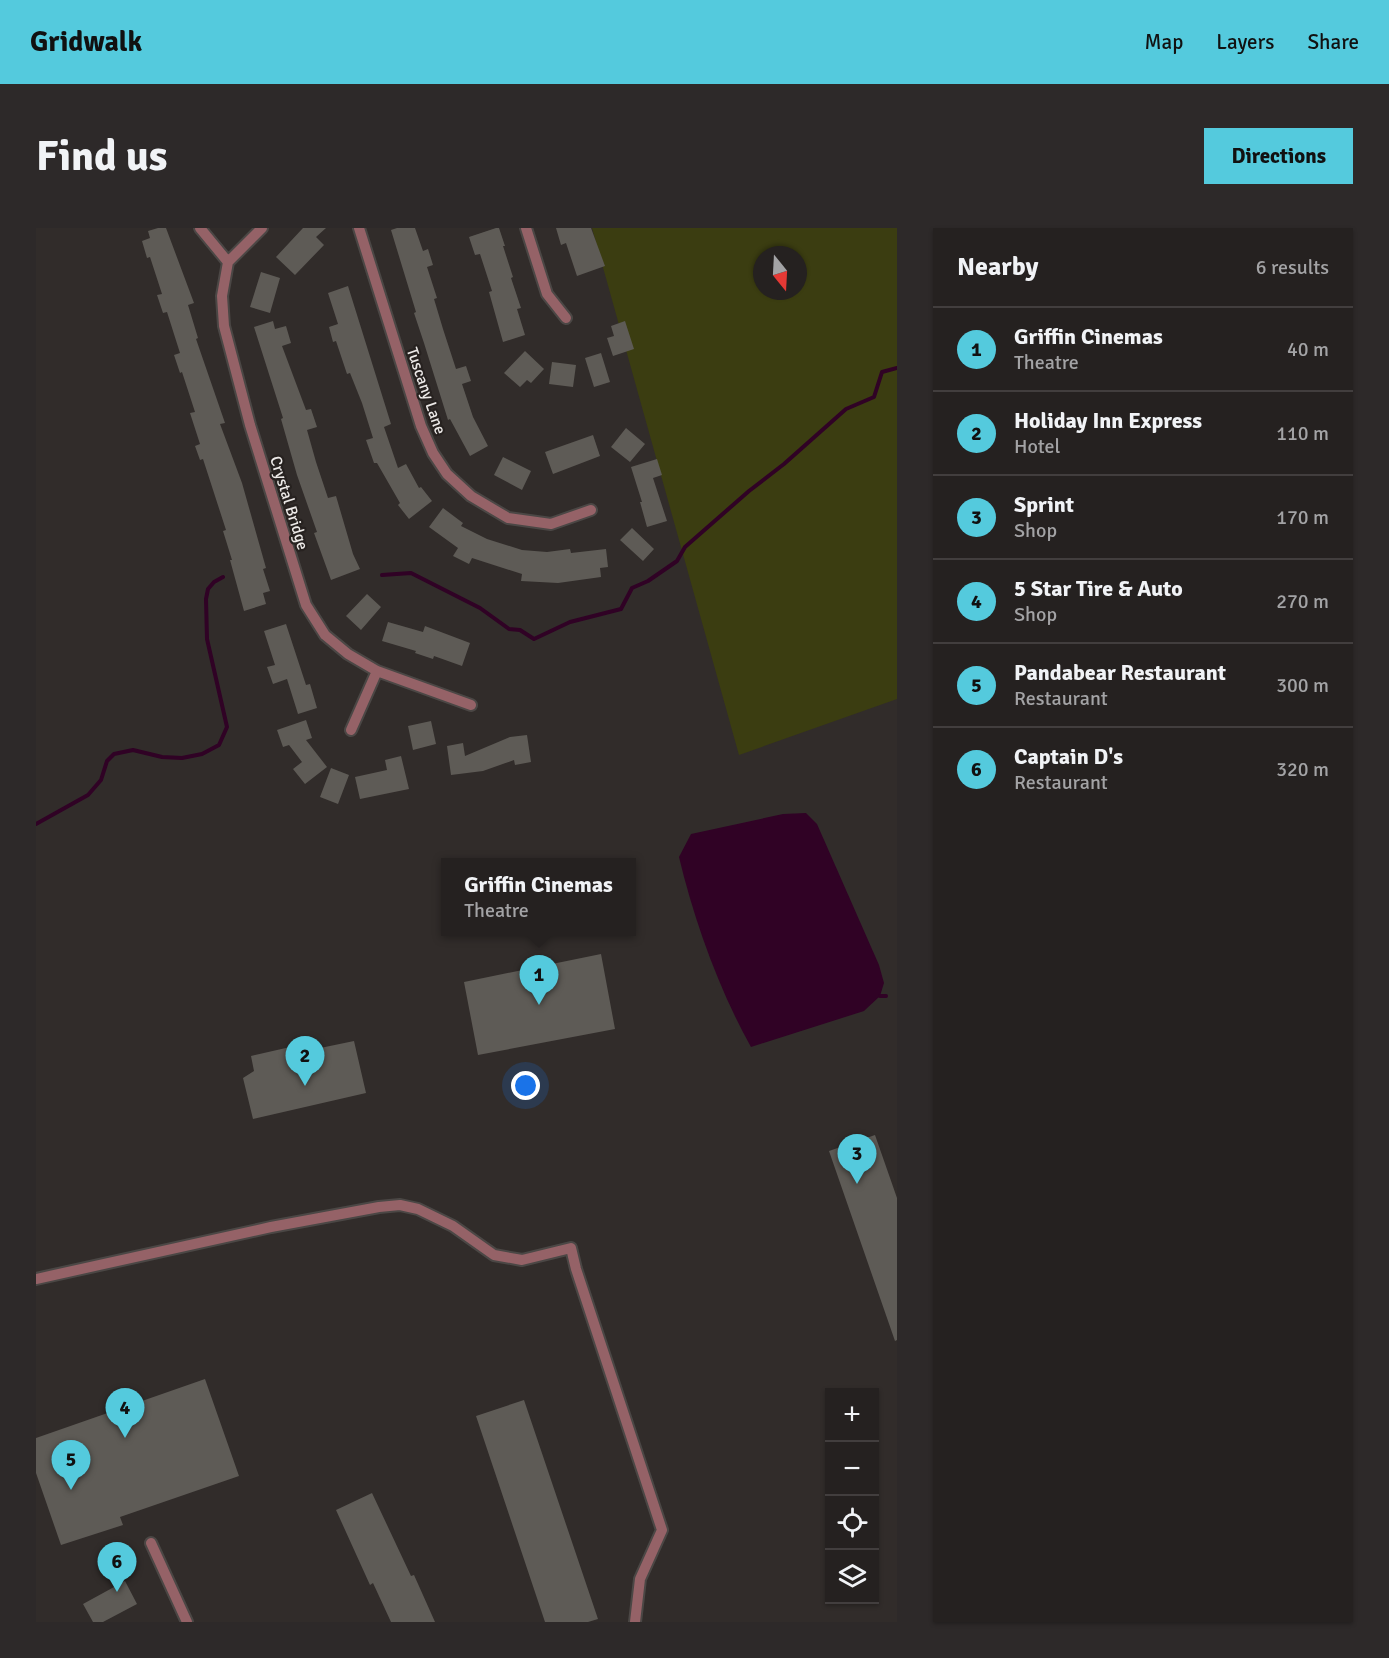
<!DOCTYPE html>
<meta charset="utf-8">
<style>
body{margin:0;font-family:Signika,sans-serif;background:#2d2929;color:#f1f3f6}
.controls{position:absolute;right:18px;bottom:18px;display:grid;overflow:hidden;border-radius:0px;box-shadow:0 2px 4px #0004}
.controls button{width:54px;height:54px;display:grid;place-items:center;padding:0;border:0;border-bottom:2px solid #423e3e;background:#252120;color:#f1f3f6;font:30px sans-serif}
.compass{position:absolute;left:717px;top:18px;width:54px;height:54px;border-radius:50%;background:#252120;box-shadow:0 2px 4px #0004;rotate:162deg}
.you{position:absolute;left:490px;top:858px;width:21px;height:21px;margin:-15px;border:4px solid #fff;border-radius:50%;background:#1a73e8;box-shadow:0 0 0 9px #1a73e833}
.badge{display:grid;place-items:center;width:39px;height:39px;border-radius:50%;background:#54cadd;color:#111;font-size:20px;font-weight:700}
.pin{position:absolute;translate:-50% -50px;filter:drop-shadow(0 2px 3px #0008)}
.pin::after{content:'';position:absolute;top:32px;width:21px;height:18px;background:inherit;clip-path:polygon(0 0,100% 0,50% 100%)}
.popup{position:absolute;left:405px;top:630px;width:195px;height:78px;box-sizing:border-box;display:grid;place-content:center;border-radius:0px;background:#252120;filter:drop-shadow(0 2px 4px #0005);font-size:20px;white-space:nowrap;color:#a3a3a5}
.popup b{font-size:22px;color:#f1f3f6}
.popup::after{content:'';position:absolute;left:50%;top:100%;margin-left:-12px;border:12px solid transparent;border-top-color:#252120}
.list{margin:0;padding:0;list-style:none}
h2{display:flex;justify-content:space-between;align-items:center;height:78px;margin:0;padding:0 24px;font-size:26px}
h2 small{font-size:20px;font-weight:400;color:#a3a3a5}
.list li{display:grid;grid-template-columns:39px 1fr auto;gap:18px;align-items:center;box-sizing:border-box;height:84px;padding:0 24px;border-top:2px solid #423e3e}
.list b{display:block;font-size:22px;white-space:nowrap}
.list p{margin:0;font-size:20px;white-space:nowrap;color:#a3a3a5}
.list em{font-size:20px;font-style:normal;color:#a3a3a5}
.icon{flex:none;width:33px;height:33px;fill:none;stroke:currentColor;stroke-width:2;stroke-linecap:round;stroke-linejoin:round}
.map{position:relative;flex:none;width:861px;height:1394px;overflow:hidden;border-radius:0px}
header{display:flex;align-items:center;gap:36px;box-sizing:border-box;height:84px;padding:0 30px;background:#54cadd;color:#111}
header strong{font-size:28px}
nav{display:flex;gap:33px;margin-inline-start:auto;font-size:21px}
.intro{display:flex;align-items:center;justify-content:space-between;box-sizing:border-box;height:144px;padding:0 36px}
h1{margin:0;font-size:42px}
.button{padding:15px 27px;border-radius:0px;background:#54cadd;color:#111;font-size:21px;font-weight:700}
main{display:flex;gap:36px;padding:0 36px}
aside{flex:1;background:#252120;border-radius:0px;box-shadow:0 2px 4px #0004}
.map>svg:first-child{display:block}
.green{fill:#3b3d11;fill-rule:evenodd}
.water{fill:#300225}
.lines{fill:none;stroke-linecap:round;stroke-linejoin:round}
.stream{stroke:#300225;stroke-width:4}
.building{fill:#5e5b56}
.street-casing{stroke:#4b4745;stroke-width:14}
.street{stroke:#956267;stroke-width:10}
.labels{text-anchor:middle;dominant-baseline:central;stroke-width:4.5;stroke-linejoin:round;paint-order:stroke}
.street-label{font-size:16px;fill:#edeae8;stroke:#272220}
</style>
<header>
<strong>Gridwalk</strong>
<nav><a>Map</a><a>Layers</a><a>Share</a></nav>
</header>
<div class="intro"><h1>Find us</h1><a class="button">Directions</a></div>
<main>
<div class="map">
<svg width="861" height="1394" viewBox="0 0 861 1394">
<rect width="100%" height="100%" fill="#312c2a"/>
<path class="green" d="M 556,0 L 861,0 L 861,471 L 703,527 ZM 726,27 L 762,27 L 762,63 L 726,63 Z"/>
<path class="water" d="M 770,585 L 781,596 L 843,737 L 848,755 L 844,768 L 828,783 L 715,819 C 683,762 658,692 643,629 L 655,606 L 747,586 Z"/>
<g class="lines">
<path class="stream" d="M 346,347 L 375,345 L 444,380 L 473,401 L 484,402 L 498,411 L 534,394 L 585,381 L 596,360 L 612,353 L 641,333 L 649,319 L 713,263 L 748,236 L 810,181 L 838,169 L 846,144 L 861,140
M 0,596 L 52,567 L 65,552 L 71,533 L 78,526 L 97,522 L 126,529 L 146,530 L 166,526 L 183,517 L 191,499 L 171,411 L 170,371 L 172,361 L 178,354 L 187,349
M 844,768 L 850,768"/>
</g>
<path class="building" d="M 122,0 L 130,0 L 158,75 L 152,77 L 162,110 L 160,111 L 189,195 L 184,196 L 206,255 L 230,340 L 227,341 L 234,363 L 227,365 L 230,376 L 208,383 L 194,332 L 196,332 L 187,303 L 190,302 L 167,231 L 164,232 L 159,218 L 164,216 L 154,185 L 159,184 L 146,144 L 144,145 L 138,127 L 144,125 L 131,84 L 127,85 L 121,67 L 126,66 L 114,29 L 111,30 L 106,13 L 114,10 L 112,3 Z
M 267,0 L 290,0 L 280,9 L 288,17 L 259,47 L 240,29 Z
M 361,0 L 379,0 L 387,23 L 392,21 L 397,37 L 391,39 L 401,70 L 398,71 L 407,101 L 420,141 L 430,138 L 435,153 L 426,156 L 437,189 L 452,218 L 434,228 L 414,191 L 412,192 L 388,115 L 378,85 L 380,84 L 355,2 Z
M 460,0 L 463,0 L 469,18 L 467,18 L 477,49 L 475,50 L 485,80 L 481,81 L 489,107 L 467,114 L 453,64 L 456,63 L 444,26 L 439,27 L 433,9 Z
M 520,0 L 555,0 L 569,38 L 541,48 L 530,15 L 525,17 Z
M 225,44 L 244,50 L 234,85 L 214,79 Z
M 312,58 L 355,196 L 348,199 L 362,240 L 370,236 L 383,260 L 385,259 L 396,273 L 373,291 L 362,277 L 364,275 L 341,235 L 338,235 L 330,212 L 337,210 L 326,175 L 314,145 L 311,146 L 300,113 L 297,114 L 293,99 L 302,96 L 292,65 Z
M 237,93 L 239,101 L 250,98 L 255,115 L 246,118 L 270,182 L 275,181 L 281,199 L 271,202 L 280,234 L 292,270 L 300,268 L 317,326 L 324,341 L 295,352 L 278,305 L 281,304 L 261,247 L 245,191 L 247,190 L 218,99 Z
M 589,93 L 598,121 L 577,128 L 571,110 L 578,108 L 575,98 Z
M 489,123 L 508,141 L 495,155 L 491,152 L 484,159 L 468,145 Z
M 565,125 L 574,154 L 558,159 L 549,130 Z
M 516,134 L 540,137 L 537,159 L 513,156 Z
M 590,200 L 609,216 L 594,234 L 575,219 Z
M 557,207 L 564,228 L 517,246 L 509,224 Z
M 467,229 L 495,243 L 486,262 L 458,247 Z
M 621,231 L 626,247 L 617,250 L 631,293 L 611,299 L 604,274 L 606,274 L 595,239 Z
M 407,280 L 427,295 L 425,298 L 451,311 L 486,322 L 511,324 L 534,321 L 535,325 L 570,321 L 572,339 L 564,340 L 565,349 L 522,355 L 485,353 L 486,346 L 436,330 L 433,336 L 417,328 L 422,320 L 393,299 Z
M 596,300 L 618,321 L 607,333 L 584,312 Z
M 331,366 L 345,379 L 325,402 L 310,388 Z
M 352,394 L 387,404 L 389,398 L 434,415 L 426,438 L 398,428 L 397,431 L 379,425 L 380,423 L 346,413 Z
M 250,396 L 270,457 L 274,456 L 281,480 L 262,486 L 251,451 L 237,456 L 231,439 L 239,437 L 228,403 Z
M 270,492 L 276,510 L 270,512 L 291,539 L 269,556 L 257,541 L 266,534 L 253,517 L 247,519 L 241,502 Z
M 395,493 L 400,516 L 377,522 L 372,498 Z
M 491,507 L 495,534 L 479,537 L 478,532 L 447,543 L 415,547 L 411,518 L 427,515 L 429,528 L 474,509 Z
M 365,528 L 373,561 L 324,571 L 319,549 L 351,542 L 349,532 Z
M 295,540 L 313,547 L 302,576 L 284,569 Z
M 565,726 L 579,801 L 442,827 L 428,754 Z
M 318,813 L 330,865 L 217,891 L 207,850 L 218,843 L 215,828 L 263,817 L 265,824 Z
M 839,907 L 861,970 L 861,1112 L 859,1113 L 793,923 Z
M 169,1151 L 203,1248 L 84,1289 L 87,1297 L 25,1317 L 0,1245 L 0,1210 Z
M 488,1172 L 562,1391 L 552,1394 L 509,1394 L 440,1188 Z
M 336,1265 L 375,1348 L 378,1347 L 399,1394 L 355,1394 L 337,1355 L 334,1357 L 300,1282 Z
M 89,1353 L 101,1376 L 67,1394 L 57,1394 L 47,1376 Z"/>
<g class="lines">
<defs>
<path id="street" d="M 164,0 L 192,34
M 226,0 L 192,34 L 186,68 L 188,98 L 214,197 L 270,377 L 289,407 L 312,426 L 341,443 L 435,477
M 323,0 L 385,198 L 397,225 L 411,246 L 435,268 L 472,290 L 515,296 L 555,282
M 490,0 L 511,66 L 530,90
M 315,502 L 341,443
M 0,1051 L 235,999 L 343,979 L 364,977 L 382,981 L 417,998 L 458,1027 L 486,1032 L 535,1020 L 540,1041 L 626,1302 L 604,1351 L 599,1394
M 115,1315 L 151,1394"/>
</defs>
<use href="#street" class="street-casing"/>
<use href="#street" class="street"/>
</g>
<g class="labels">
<g class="street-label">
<text transform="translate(390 163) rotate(71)">Tuscany Lane</text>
<text transform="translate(253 275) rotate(73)">Crystal Bridge</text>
</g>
</g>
</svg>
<div class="controls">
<button>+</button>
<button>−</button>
<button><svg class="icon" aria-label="locate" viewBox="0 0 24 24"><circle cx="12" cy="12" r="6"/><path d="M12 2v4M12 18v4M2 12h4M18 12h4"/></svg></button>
<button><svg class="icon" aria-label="layers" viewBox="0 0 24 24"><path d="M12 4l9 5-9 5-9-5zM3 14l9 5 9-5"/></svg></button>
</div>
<svg class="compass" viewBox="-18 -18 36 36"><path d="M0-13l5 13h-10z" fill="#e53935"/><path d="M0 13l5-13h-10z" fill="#a3a3a5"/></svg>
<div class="you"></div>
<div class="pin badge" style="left:503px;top:777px">1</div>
<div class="popup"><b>Griffin Cinemas</b>Theatre</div>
<div class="pin badge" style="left:269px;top:858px">2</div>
<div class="pin badge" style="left:821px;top:956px">3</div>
<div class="pin badge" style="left:89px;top:1210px">4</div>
<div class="pin badge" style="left:35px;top:1262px">5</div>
<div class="pin badge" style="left:81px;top:1364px">6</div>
</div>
<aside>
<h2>Nearby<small>6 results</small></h2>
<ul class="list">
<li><span class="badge">1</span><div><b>Griffin Cinemas</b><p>Theatre</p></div><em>40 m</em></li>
<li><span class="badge">2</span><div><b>Holiday Inn Express</b><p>Hotel</p></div><em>110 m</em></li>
<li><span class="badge">3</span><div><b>Sprint</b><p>Shop</p></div><em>170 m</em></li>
<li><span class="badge">4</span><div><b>5 Star Tire &amp; Auto</b><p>Shop</p></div><em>270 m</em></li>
<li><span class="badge">5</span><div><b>Pandabear Restaurant</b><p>Restaurant</p></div><em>300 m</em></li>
<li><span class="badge">6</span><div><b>Captain D's</b><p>Restaurant</p></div><em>320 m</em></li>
</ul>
</aside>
</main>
